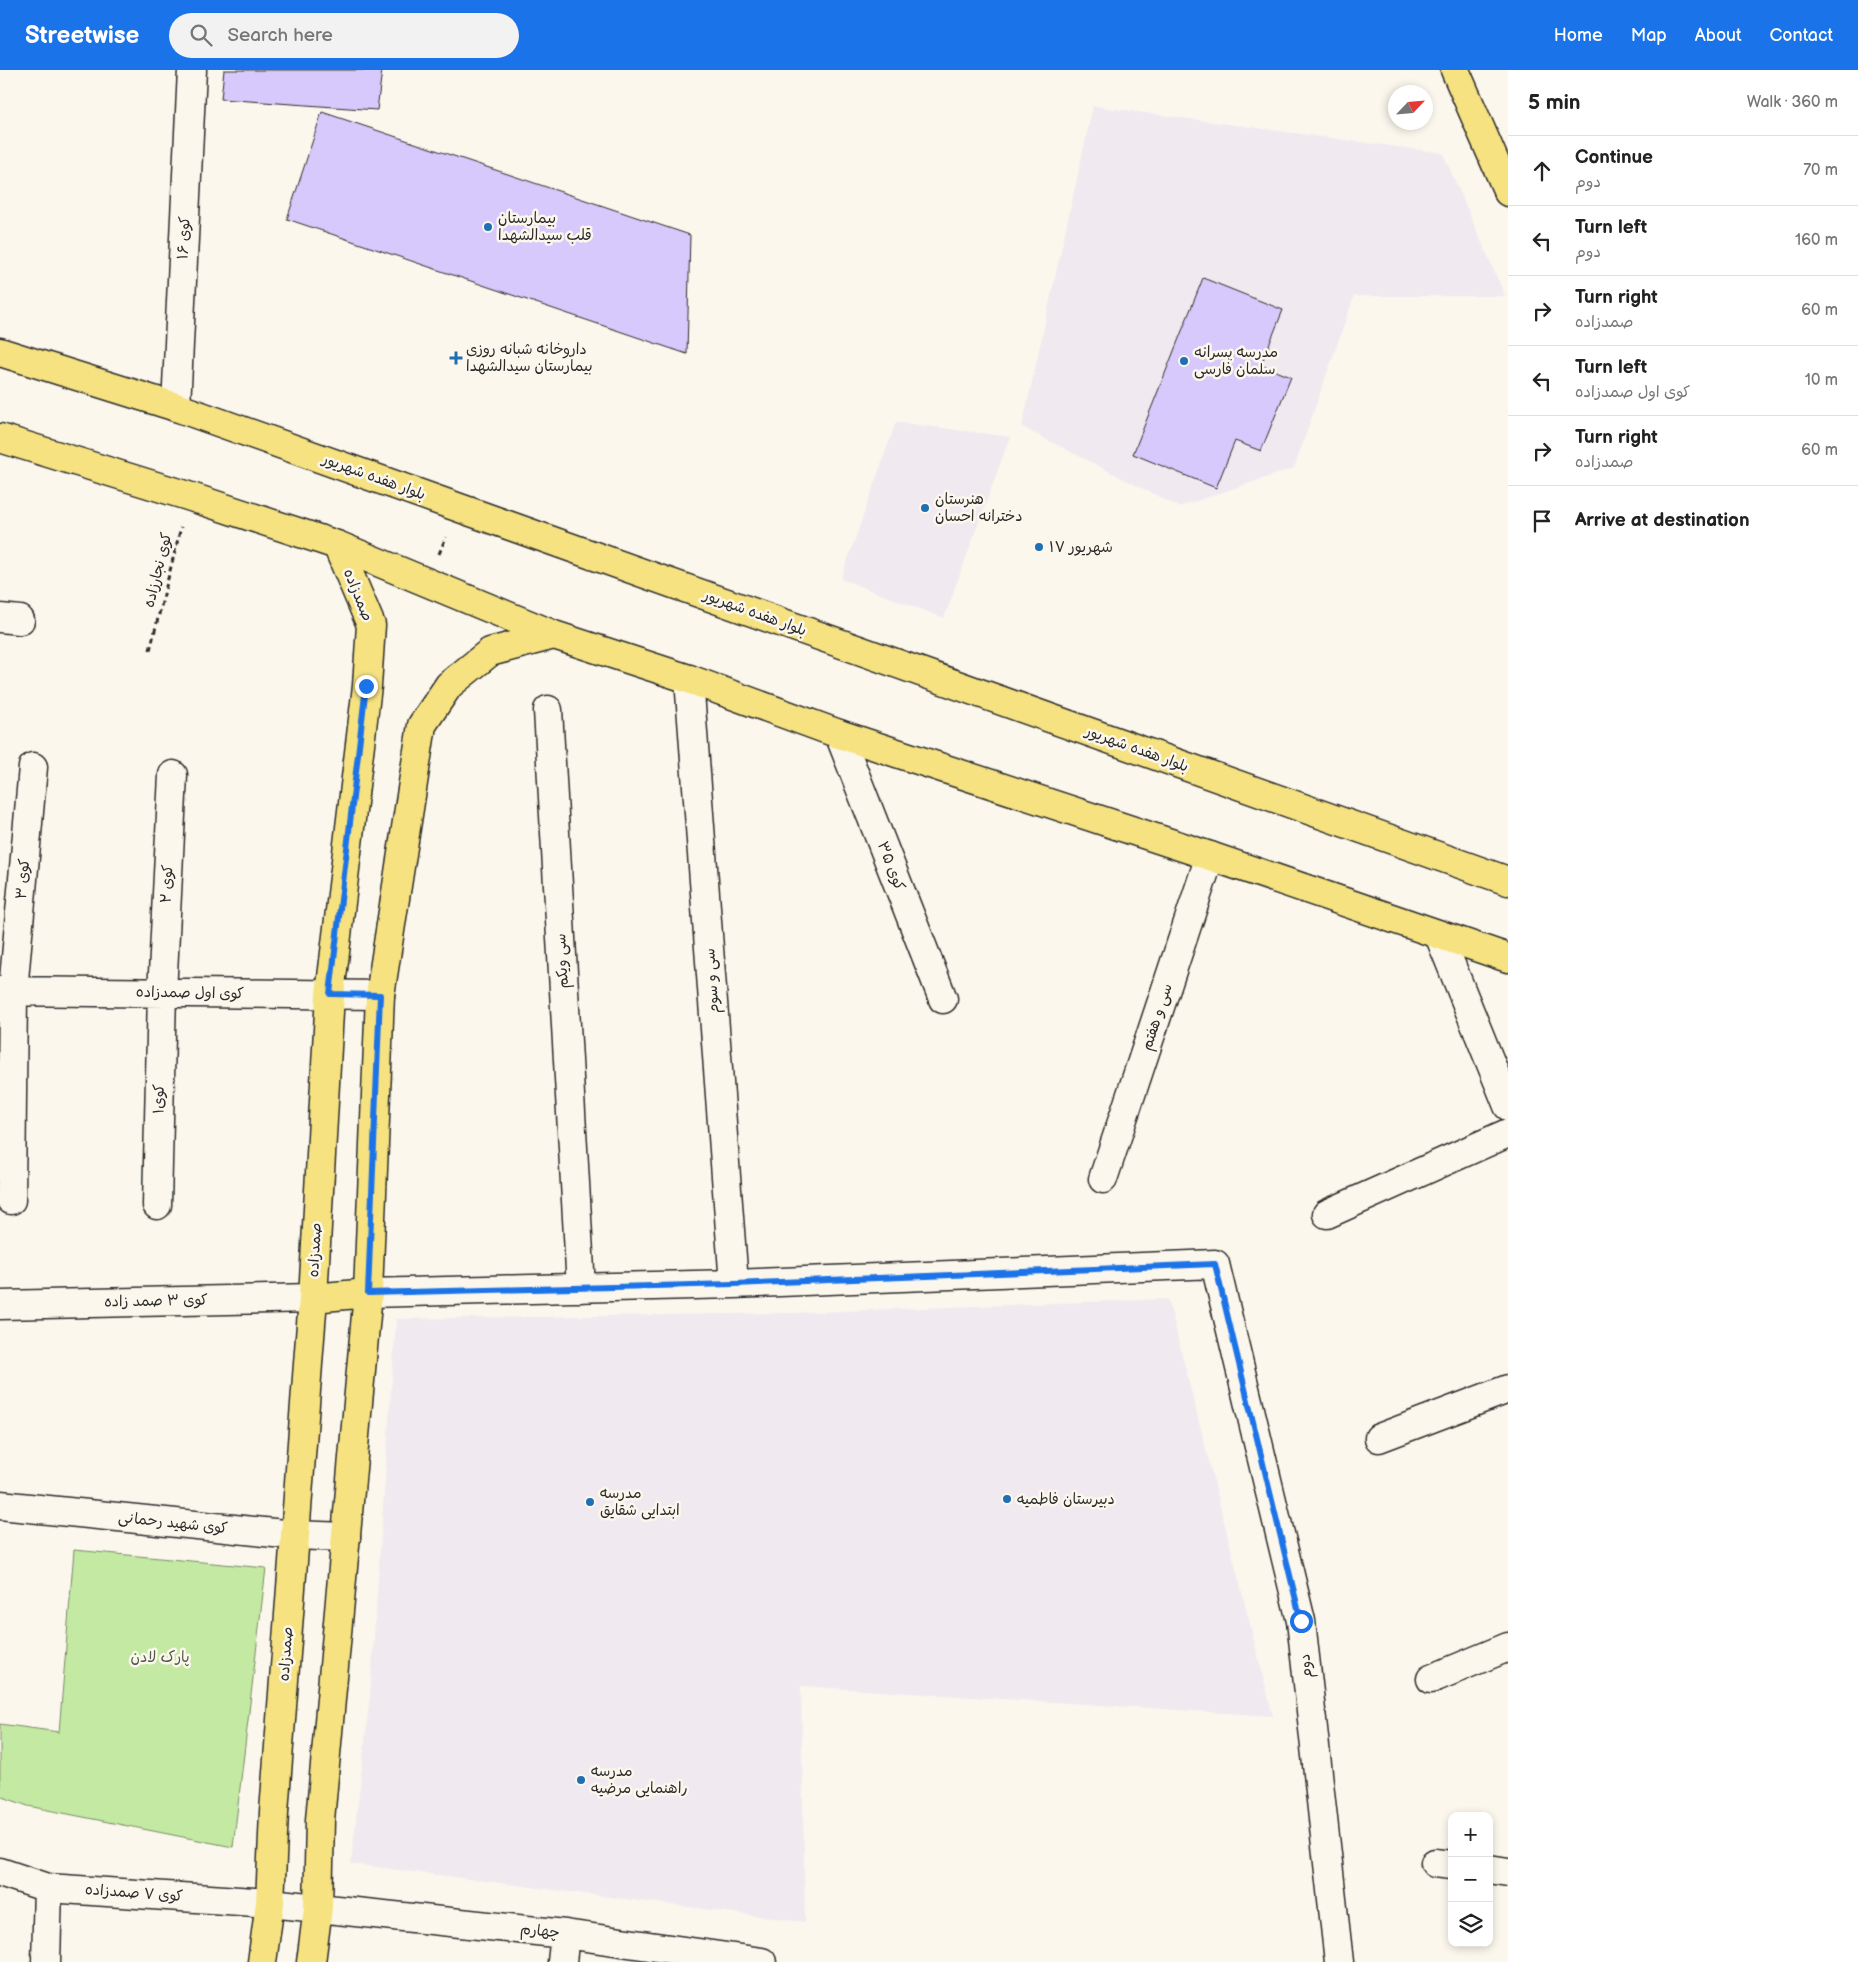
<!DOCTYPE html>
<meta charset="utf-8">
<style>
body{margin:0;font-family:"Balsamiq Sans","Playpen Sans Arabic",sans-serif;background:#f2f2f2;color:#222}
.controls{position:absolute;right:15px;bottom:15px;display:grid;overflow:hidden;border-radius:10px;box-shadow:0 2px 8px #0003}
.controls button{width:45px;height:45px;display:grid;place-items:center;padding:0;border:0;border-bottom:1px solid #e0e0e0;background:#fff;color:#222;font:25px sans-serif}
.compass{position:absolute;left:1388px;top:15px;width:45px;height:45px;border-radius:50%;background:#fff;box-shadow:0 2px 8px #0003;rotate:64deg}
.stop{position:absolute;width:15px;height:15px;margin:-11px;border:4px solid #1a73e8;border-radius:50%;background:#fff}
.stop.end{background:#1a73e8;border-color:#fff;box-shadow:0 1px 5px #0008}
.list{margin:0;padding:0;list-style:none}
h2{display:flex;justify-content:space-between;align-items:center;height:65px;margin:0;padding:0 20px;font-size:21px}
h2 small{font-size:16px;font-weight:400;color:#767676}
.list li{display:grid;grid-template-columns:32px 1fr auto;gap:15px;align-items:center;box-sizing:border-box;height:70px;padding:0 20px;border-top:1px solid #e0e0e0}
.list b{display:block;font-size:19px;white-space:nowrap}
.list p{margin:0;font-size:16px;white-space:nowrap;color:#767676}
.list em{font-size:16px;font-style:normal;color:#767676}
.icon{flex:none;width:28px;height:28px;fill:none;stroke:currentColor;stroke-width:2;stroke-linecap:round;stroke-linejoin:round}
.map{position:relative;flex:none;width:1508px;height:1892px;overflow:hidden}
header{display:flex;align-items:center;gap:30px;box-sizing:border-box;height:70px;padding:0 25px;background:#1a73e8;color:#fff}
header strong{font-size:24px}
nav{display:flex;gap:28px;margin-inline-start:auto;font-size:18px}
.search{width:350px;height:45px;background:#f2f2f2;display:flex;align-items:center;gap:12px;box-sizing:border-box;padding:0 18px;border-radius:28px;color:#767676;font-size:19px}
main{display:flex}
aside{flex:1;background:#fff}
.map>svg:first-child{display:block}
.built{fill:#f0e9f0}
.green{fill:#c4e9a3;stroke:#788a67}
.building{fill:#d7c9fb;stroke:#2b2b2b}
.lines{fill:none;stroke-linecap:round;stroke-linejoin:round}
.minor-casing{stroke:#2b2b2b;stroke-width:31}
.major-casing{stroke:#2b2b2b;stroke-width:31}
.path{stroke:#2b2b2b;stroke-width:3;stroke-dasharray:5 4;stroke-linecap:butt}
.minor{stroke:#fbf7ec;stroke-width:28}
.major{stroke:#f6e281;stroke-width:28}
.route{stroke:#1a73e8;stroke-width:6}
.poi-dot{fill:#1f6fb2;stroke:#fbf7ec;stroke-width:2}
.labels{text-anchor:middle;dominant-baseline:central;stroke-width:5;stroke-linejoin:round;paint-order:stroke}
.poi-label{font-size:15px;fill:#2b2b2b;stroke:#fbf7ec;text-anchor:start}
.street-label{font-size:15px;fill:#2b2b2b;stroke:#fbf7ec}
.park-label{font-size:15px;fill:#515a49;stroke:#fbf7ec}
</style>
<header>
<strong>Streetwise</strong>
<div class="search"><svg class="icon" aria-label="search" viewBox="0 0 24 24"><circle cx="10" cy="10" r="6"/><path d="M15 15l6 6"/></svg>Search here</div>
<nav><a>Home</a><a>Map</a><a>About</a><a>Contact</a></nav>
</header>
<main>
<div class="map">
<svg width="1508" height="1892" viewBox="0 0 1508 1892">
<rect width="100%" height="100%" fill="#fbf7ec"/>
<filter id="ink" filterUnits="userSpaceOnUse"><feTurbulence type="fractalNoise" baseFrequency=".02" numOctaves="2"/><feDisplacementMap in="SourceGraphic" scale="10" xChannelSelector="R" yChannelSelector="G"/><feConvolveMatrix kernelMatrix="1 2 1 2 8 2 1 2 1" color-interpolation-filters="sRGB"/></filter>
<g filter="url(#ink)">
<path class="built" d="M 1093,36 L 1443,83 L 1505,226 L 1354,226 L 1294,398 L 1179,437 L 1022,357 Z
M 896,352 L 1010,367 L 944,548 L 841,509 Z
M 1168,1229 L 1273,1646 L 801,1616 L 805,1852 L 351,1794 L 370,1626 L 396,1249 L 791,1243 Z"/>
<path class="green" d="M 74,1480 L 266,1498 L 233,1777 L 28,1736 L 0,1726 L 0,1654 L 59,1662 Z"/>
<path class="building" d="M 224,0 L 382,0 L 377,40 L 221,29 Z
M 322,42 L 690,165 L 687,284 L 287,149 Z
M 1203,208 L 1283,240 L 1261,295 L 1291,307 L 1261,381 L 1235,371 L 1216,418 L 1133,384 Z"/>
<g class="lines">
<defs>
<path id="minor" d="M 176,337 L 192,0
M 0,548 L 20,550
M 689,609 L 734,1214
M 548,640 L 581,1218
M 839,664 L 943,929
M 1439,865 L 1508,1036
M 0,921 L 380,925
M 1103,1109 L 1210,786
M 11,1130 L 13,921 L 33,697
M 157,1135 L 162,923 L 173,705
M 1327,1144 L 1508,1063
M 368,1223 L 734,1214 L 1215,1194 L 1301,1551 L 1339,1892
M 0,1235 L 313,1228
M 1379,1368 L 1508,1319
M 0,1435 L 294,1465 L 346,1467
M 1431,1609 L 1508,1577
M 1435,1793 L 1452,1795
M 1489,1799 L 1508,1802
M 0,1802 L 48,1818 L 270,1833 L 565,1864 L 762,1892
M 46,1892 L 48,1818
M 562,1892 L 565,1864"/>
<path id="major" d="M 1455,0 L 1508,122
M 0,282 L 176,337 L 1508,811
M 0,368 L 188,426 L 337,475 L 554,565 L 689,609 L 839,664 L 1210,786 L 1508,888
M 313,1228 L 368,1223
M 262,1892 L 270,1833 L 274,1742 L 313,1228 L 330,924 L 367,616 L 371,555 L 337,475
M 311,1892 L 318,1838 L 320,1750 L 368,1223 L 380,925 L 422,655 L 449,615 L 490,582 L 554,565"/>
</defs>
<use href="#minor" class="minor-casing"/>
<use href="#major" class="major-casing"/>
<path class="path" d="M 439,484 L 446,467
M 150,580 L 181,457"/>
<use href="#minor" class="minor"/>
<use href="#major" class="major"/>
</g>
</g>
<g class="lines" filter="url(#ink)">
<path class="route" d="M 366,616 L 330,924 L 380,925 L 368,1223 L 734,1214 L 1215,1194 L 1301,1551"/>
</g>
<g class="poi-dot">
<circle cx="488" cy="157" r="5"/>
<path d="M453.5 280.5h5v5h5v5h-5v5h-5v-5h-5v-5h5z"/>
<circle cx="1184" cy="291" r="5"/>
<circle cx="925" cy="438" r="5"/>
<circle cx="1039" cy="477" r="5"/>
<circle cx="1007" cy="1429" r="5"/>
<circle cx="590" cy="1432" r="5"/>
<circle cx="581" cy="1710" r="5"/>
</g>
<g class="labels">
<g class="poi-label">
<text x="498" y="148">بیمارستان<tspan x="498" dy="17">قلب سیدالشهدا</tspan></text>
<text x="466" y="279">داروخانه شبانه روزی<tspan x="466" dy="17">بیمارستان سیدالشهدا</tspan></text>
<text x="1194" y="282">مدرسه پسرانه<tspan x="1194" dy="17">سلمان فارسی</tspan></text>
<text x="935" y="429">هنرستان<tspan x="935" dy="17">دخترانه احسان</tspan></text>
<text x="1049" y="477">۱۷ شهریور</text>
<text x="600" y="1423">مدرسه<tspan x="600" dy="17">ابتدایی شقایق</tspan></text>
<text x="1017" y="1429">دبیرستان فاطمیه</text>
<text x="591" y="1701">مدرسه<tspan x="591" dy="17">راهنمایی مرضیه</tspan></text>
</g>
<g class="street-label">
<text transform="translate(184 168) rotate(-87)">کوی ۱۶</text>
<text transform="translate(374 407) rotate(20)">بلوار هفده شهریور</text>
<text transform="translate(158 500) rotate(-76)">کوی نجارزاده</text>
<text transform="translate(358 525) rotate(68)">صمدزاده</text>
<text transform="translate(755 543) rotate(20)">بلوار هفده شهریور</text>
<text transform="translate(1137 679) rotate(20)">بلوار هفده شهریور</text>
<text transform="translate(891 796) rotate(69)">کوی ۳۵</text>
<text transform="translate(23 809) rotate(-85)">کوی ۳</text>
<text transform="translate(167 814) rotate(-87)">کوی ۲</text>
<text transform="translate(562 891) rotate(-93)">سی ویکم</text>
<text transform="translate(712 911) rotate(-94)">سی و سوم</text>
<text transform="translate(190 923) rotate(1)">کوی اول صمدزاده</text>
<text transform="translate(1157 947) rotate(-72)">سی و هفتم</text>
<text transform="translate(159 1029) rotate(-89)">کوی۱</text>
<text transform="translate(315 1180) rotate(-87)">صمدزاده</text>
<text transform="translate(156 1231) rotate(-1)">کوی ۳ صمد زاده</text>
<text transform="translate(173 1453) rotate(6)">کوی شهید رحمانی</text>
<text transform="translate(286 1584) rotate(-86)">صمدزاده</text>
<text transform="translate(1306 1596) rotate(-96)">دوم</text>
<text transform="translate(134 1823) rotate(4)">کوی ۷ صمدزاده</text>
<text transform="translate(540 1861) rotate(6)">چهارم</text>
</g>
<g class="park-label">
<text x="160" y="1587">پارک لادن</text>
</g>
</g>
</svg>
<div class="controls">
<button>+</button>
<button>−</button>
<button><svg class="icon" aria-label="layers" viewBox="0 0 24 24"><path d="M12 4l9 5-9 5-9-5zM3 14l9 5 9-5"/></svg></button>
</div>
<svg class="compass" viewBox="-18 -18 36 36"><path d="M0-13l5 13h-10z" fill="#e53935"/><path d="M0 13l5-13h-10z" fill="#767676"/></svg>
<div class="stop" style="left:1301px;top:1551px"></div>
<div class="stop end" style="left:366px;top:616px"></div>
</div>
<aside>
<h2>5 min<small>Walk · 360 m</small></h2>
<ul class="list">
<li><svg class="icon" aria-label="ahead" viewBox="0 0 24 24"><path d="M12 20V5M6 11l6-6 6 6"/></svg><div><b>Continue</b><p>دوم</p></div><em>70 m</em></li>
<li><svg class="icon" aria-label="left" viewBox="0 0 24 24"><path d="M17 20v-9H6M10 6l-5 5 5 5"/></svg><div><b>Turn left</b><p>دوم</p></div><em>160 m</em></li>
<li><svg class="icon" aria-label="right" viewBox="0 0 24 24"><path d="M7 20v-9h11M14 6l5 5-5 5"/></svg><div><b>Turn right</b><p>صمدزاده</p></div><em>60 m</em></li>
<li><svg class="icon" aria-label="left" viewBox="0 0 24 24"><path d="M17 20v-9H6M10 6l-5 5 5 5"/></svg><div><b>Turn left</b><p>کوی اول صمدزاده</p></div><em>10 m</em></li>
<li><svg class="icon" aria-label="right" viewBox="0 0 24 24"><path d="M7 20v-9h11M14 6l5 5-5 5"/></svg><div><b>Turn right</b><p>صمدزاده</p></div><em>60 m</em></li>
<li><svg class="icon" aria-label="arrive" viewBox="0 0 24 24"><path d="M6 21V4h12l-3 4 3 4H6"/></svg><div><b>Arrive at destination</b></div></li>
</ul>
</aside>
</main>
